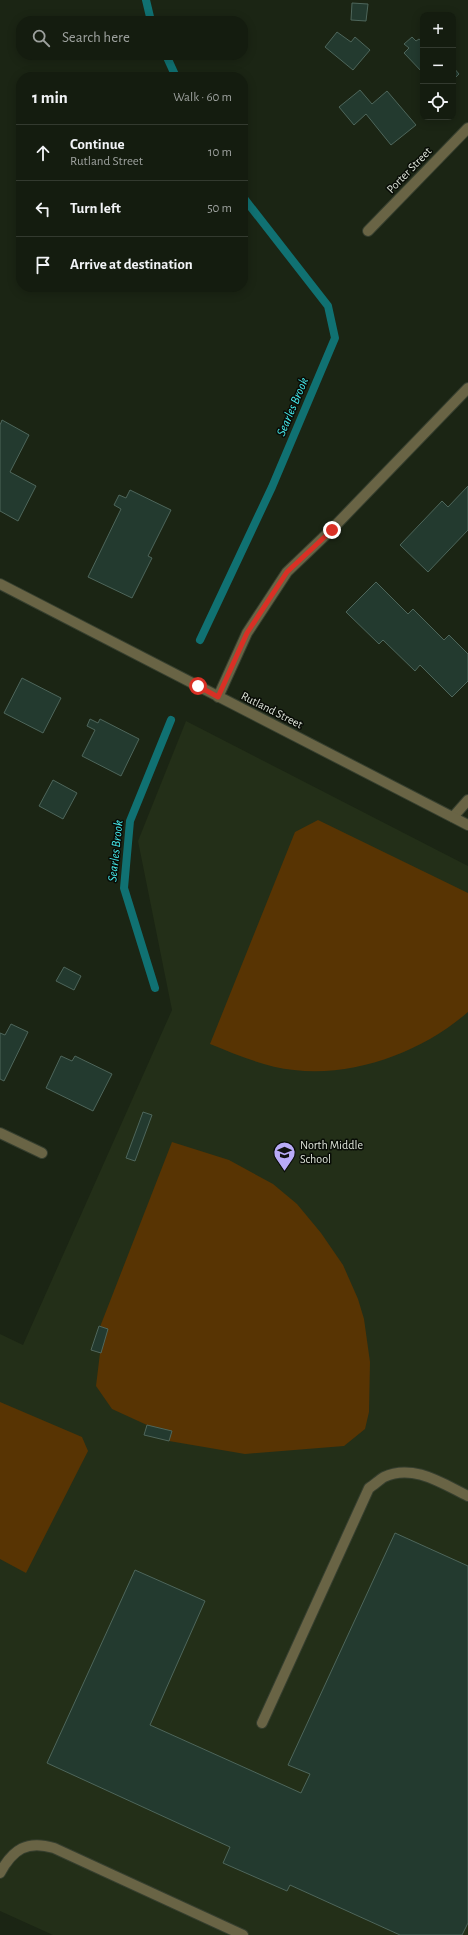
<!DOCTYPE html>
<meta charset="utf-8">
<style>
body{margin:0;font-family:"Alegreya Sans",sans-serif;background:#1d2518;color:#f1f3f6}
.controls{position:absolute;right:12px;top:12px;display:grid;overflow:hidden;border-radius:8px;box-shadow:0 2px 10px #0003}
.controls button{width:36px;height:36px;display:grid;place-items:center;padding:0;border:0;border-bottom:1px solid #333a2f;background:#141c0f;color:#f1f3f6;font:20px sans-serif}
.stop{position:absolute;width:12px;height:12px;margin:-9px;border:3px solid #d93025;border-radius:50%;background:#fff}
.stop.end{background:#d93025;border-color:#fff;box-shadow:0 1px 4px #0008}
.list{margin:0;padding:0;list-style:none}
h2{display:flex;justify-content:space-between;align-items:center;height:52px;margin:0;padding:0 16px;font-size:17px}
h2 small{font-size:13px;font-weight:400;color:#9da19e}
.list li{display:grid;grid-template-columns:26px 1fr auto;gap:12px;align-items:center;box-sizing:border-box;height:56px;padding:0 16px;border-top:1px solid #333a2f}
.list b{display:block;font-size:15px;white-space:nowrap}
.list p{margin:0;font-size:13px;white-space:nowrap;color:#9da19e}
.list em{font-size:13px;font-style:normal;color:#9da19e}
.icon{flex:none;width:22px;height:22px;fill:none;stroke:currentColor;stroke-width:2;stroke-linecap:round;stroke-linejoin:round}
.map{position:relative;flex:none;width:468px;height:1935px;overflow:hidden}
.search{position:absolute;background:#141c0f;box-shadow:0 2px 10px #0003;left:16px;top:16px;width:232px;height:44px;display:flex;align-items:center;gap:10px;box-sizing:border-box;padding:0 14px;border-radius:16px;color:#9da19e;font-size:15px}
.panel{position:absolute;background:#141c0f;box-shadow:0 2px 10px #0003;left:16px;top:72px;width:232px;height:220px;border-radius:16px}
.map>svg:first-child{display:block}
.built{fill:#232f18}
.green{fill:#583403}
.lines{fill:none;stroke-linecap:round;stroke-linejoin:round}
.stream{stroke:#107172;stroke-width:8}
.building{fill:#233a2f;stroke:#4e665b}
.service-casing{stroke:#363f2f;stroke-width:12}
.minor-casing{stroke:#363f2f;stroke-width:12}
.service{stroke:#696445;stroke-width:10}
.minor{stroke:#696445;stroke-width:10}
.route{stroke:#d93025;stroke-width:5}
.labels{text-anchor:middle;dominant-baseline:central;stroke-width:3;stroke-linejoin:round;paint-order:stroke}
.street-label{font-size:12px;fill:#dce2d7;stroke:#080c06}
.poi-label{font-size:12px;fill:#dce2d7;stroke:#080c06;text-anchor:start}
.water-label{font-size:13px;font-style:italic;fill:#47ecee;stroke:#080c06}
</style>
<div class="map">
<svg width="468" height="1935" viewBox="0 0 468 1935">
<rect width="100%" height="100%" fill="#1b2514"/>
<path class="built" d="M 186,721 L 468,866 L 468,1935 L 53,1935 L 0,1911 L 0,1334 L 23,1345 L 172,1010 L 138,841 Z"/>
<path class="green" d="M 318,820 L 468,893 L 468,1012 C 422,1052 355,1077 294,1070 C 265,1067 237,1055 210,1044 L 295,832 Z
M 172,1142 L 229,1160 L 273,1184 L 297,1204 L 321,1233 L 343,1265 L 358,1299 L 364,1319 L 370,1362 L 369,1412 L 365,1429 L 344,1446 L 245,1454 L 169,1441 L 144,1435 L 147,1425 L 112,1409 L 96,1386 L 100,1353 L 91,1350 Z
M 0,1402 L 82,1437 L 88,1451 L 26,1573 L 0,1559 Z"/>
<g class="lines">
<path class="stream" d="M 146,0 L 151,21
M 166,55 L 176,77
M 200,640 L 272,487 L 335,338 L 328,306 L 243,197
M 155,988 L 124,888 L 130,821 L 171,720"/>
</g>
<path class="building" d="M 352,3 L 368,4 L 366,21 L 351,20 Z
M 337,32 L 351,42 L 355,37 L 370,50 L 353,70 L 325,47 Z
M 412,37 L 416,41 L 419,39 L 423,42 L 423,73 L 404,53 L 409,48 L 404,44 Z
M 453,67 L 459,74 L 453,80 Z
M 360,90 L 372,104 L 387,91 L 416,125 L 391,145 L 366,114 L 354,125 L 339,107 Z
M 2,420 L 29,435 L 10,472 L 36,486 L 18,521 L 0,511 L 0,425 Z
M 468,486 L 468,530 L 428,572 L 400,545 L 442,501 L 448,507 Z
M 130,490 L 171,510 L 148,556 L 152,558 L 132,598 L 88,577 L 121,509 L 114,505 L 119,495 L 126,498 Z
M 376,582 L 408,614 L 413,609 L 444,640 L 449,635 L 468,654 L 468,681 L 452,697 L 420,665 L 415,671 L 383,640 L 379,644 L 346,612 Z
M 22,678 L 61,698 L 43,733 L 4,713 Z
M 90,719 L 98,723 L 100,719 L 139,739 L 121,776 L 82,756 L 95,730 L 87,726 Z
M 53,780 L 77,793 L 63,819 L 39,806 Z
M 64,967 L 81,976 L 74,990 L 56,981 Z
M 11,1024 L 28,1032 L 4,1081 L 0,1079 L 0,1033 L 5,1035 Z
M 61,1056 L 72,1061 L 75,1056 L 112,1074 L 93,1111 L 46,1088 Z
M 143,1112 L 152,1115 L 135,1161 L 126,1158 Z
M 99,1326 L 108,1329 L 101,1353 L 91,1350 Z
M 147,1425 L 172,1431 L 169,1441 L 144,1435 Z
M 395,1533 L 468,1566 L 468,1923 L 462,1935 L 400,1935 L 290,1885 L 287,1891 L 223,1863 L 230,1847 L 47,1763 L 135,1570 L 205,1601 L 150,1725 L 301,1793 L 310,1774 L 288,1765 Z"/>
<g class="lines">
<defs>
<path id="service" d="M 218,697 L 247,633 L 287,572 L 332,529 L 468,388
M 453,817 L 468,800
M 262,1723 L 369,1488 C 374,1485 379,1480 384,1477 C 413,1463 443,1484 468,1496
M 0,1873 C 13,1849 27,1840 54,1848 L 243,1935"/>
<path id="minor" d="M 368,231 L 468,128
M 0,584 L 468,825
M 0,1133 L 42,1153"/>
</defs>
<use href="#service" class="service-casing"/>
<use href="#minor" class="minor-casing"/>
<use href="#service" class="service"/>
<use href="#minor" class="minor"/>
</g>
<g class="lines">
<path class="route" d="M 198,686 L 218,697 L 247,633 L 287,572 L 332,530"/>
</g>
<defs>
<symbol id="school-pin" viewBox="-11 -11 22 30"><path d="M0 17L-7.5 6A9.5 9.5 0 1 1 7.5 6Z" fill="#b9abf7" stroke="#080c06"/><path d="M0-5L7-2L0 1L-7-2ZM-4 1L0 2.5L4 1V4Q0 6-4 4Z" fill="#111"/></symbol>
</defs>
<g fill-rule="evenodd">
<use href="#school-pin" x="272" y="1140" width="25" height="34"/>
</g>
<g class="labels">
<g class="street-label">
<text transform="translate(409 170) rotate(-46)">Porter Street</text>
<text transform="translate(272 710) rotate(27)">Rutland Street</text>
</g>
<g class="poi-label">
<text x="300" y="1145">North Middle<tspan x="300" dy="14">School</tspan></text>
</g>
<g class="water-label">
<text transform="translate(293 407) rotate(-67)">Searles Brook</text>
<text transform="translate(116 851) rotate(-84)">Searles Brook</text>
</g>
</g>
</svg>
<div class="controls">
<button>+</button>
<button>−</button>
<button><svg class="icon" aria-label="locate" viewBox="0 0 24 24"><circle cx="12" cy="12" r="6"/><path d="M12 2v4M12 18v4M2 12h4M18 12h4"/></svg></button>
</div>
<div class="stop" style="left:198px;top:686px"></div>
<div class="stop end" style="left:332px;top:530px"></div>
<div class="search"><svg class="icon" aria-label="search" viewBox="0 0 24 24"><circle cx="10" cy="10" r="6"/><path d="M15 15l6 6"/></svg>Search here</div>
<section class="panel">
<h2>1 min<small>Walk · 60 m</small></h2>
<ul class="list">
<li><svg class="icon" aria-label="ahead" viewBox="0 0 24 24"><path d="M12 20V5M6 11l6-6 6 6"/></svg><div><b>Continue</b><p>Rutland Street</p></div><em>10 m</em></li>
<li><svg class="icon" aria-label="left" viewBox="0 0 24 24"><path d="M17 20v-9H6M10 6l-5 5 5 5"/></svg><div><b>Turn left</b></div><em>50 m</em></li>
<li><svg class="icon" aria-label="arrive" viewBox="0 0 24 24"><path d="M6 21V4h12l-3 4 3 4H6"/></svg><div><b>Arrive at destination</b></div></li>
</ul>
</section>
</div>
